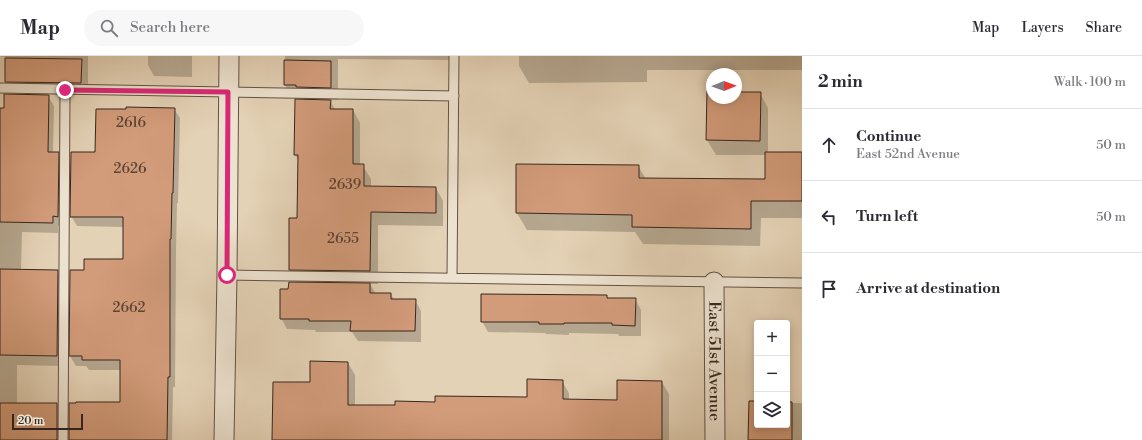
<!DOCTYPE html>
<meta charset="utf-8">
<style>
body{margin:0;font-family:"Libre Bodoni",serif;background:#f7f7f7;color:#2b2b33}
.controls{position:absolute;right:12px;bottom:12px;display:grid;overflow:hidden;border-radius:4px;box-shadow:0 2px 10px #0003}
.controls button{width:36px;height:36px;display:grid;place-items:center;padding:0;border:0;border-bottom:1px solid #e1e1e2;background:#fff;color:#2b2b33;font:20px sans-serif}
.compass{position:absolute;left:706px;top:12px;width:36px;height:36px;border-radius:50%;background:#fff;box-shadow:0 2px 10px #0003;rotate:89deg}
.scale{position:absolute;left:12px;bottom:10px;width:71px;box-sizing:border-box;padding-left:4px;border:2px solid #36271e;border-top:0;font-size:11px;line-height:14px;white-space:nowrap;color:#36271e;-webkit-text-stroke:3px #ede2d0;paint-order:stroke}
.stop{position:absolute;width:12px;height:12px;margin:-9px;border:3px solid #db2777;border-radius:50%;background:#fff}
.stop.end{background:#db2777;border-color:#fff;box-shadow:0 1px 4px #0008}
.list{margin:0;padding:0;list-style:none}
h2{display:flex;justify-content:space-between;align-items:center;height:52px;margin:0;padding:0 16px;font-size:17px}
h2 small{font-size:13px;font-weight:400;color:#7c7c81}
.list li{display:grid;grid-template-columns:26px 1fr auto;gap:12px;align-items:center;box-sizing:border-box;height:72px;padding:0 16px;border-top:1px solid #e1e1e2}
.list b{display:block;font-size:15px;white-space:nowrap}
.list p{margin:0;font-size:13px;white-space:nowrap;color:#7c7c81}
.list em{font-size:13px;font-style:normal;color:#7c7c81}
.icon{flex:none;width:22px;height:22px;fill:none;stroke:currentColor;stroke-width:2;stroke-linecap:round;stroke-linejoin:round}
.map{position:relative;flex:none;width:802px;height:384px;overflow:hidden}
header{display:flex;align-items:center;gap:24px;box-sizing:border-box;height:56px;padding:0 20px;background:#fff;border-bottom:1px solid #e1e1e2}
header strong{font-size:19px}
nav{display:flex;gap:22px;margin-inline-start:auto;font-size:14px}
.search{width:280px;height:36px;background:#f7f7f7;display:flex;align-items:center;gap:10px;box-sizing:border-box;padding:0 14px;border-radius:22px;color:#7c7c81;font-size:15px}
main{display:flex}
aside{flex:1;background:#fff}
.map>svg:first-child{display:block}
.shadow{fill:#0003}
.building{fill:#d29b7a;stroke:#36271e}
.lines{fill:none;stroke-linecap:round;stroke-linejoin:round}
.service-casing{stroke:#625244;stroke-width:11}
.minor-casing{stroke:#625244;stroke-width:21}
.service{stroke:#ede2d0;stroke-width:9}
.minor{stroke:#ede2d0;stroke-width:19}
.route{stroke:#db2777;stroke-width:5}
.labels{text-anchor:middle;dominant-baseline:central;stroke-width:3;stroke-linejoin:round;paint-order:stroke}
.number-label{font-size:14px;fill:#5d4435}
.street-label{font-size:16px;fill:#36271e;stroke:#ede2d0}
</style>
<header>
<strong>Map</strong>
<div class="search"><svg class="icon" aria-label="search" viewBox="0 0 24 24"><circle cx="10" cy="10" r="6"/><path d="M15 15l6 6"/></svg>Search here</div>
<nav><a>Map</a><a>Layers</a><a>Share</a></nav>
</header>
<main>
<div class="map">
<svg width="802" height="384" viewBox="0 0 802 384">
<rect width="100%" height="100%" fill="#e4d2b6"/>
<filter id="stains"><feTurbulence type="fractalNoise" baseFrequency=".005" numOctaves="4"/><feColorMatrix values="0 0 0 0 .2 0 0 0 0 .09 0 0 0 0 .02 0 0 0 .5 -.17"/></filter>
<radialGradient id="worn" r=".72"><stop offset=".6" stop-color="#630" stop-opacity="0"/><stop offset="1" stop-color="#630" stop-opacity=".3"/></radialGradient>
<path class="shadow" d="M 0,0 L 88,0 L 88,39 L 47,38 L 54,50 L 53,97 L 58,97 L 64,107 L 63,170 L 58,170 L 58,177 L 22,176 L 21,214 L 57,215 L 63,225 L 63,310 L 17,309 L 17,348 L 57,348 L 62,358 L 62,384 L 0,384 L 0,52 L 5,53 L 13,39 L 6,26 L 6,1 Z
M 148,0 L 192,0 L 192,21 L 154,20 L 148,9 Z
M 285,0 L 450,0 L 450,4 L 338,3 L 338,44 L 330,44 L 335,54 L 353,54 L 360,67 L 360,109 L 363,110 L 371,123 L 371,131 L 436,132 L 443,145 L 443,170 L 378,169 L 378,228 L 370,228 L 376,238 L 391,238 L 394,244 L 415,244 L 421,255 L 421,286 L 358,285 L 352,276 L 316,276 L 315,274 L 287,273 L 281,262 L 289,234 L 297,227 L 290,214 L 298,163 L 299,105 L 295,99 L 304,44 L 303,42 L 292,42 L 285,29 Z
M 519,0 L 802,0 L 802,14 L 647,14 L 647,26 L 529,27 L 519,10 Z
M 708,36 L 712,36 L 712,42 L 736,42 L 736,37 L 760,37 L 768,52 L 768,97 L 802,97 L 802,162 L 761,162 L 760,190 L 643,188 L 635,176 L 527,174 L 517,157 L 517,109 L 638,110 L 646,123 L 766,124 L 766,99 L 716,99 L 707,84 Z
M 174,53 L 180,62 L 178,147 L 177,147 L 176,193 L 175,331 L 173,331 L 172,384 L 70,384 L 121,347 L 121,314 L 89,314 L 86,310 L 76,310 L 70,300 L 85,215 L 124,204 L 124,171 L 77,170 L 71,160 L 96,97 Z
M 607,240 L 608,243 L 635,243 L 641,254 L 641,280 L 619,280 L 618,278 L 569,277 L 569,279 L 546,278 L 545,277 L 488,276 L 482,265 Z
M 348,307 L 355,319 L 355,350 L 395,350 L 528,342 L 562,325 L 569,337 L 569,344 L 618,345 L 662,326 L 669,338 L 669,384 L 273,384 L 311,327 Z
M 757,346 L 757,369 L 787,369 L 787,347 L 802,347 L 802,384 L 749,384 Z"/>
<path class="building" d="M 5,2 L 82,3 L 81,27 L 5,26 Z
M 284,4 L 331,5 L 331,32 L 296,31 L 296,29 L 284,29 Z
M 707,35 L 712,35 L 712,42 L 736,42 L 736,36 L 761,36 L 760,85 L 706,84 Z
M 4,38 L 49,39 L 48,96 L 59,96 L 58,161 L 53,160 L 53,167 L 0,166 L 0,52 L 4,52 Z
M 295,43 L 331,44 L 330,53 L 353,53 L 353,108 L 364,108 L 364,130 L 436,131 L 436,157 L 371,156 L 370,215 L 289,214 L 289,162 L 297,162 L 298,99 L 294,99 Z
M 126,51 L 175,52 L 173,137 L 172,137 L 171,183 L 170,183 L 170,321 L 168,321 L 167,384 L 69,384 L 69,347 L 76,347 L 76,346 L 120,346 L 120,304 L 82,304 L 82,300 L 69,300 L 70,214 L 84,214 L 84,203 L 123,203 L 123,161 L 70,161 L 71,96 L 95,96 L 96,53 L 126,53 Z
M 765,96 L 802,96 L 802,145 L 751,145 L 751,173 L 632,171 L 632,159 L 516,157 L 516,108 L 639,109 L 639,122 L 765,123 Z
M 0,213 L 58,214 L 57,300 L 0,299 Z
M 289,226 L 370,227 L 370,237 L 391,237 L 391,243 L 416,243 L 415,275 L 350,275 L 351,265 L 309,265 L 309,263 L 280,263 L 280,233 L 288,233 Z
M 481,238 L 607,239 L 607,242 L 636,242 L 635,270 L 612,269 L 612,267 L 564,267 L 564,268 L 539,268 L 539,266 L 481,266 Z
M 310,305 L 348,306 L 348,349 L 395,349 L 395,345 L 435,346 L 435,340 L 527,341 L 527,323 L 563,324 L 563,343 L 617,344 L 617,324 L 662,325 L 662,384 L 272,384 L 273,326 L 310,326 Z
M 749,345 L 757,345 L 757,369 L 787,369 L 787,346 L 792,346 L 792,384 L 748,384 Z
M 0,347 L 57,347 L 57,384 L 0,384 Z"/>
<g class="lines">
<defs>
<path id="service" d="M 0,32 L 454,40
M 227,219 L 802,227
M 452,222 L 454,0
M 63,384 L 65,34"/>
<g id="minor">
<path id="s1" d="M 714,226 L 715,384"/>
<path d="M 224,384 L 227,219 L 229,0"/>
</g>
</defs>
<use href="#service" class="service-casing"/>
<use href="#minor" class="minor-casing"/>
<use href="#service" class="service"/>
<use href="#minor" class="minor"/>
</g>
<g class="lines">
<path class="route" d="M 65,34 L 228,36 L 227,219"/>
</g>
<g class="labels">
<g class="number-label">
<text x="131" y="67">2616</text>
<text x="130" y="113">2626</text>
<text x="345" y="129">2639</text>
<text x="343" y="183">2655</text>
<text x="129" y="252">2662</text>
</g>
<g class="street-label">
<text stroke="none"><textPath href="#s1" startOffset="79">East 51st Avenue</textPath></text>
</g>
</g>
<rect width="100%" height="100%" filter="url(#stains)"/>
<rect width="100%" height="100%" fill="url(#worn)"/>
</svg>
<div class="controls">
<button>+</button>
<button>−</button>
<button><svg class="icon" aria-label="layers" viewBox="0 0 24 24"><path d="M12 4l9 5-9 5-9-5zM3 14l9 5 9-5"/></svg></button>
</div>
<svg class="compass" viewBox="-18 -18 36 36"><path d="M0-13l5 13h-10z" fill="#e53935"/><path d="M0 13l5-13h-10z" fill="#7c7c81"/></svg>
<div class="scale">20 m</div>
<div class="stop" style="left:227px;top:219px"></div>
<div class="stop end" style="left:65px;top:34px"></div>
</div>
<aside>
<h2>2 min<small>Walk · 100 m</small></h2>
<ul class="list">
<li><svg class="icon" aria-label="ahead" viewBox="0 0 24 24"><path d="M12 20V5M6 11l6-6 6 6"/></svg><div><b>Continue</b><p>East 52nd Avenue</p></div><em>50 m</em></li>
<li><svg class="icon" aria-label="left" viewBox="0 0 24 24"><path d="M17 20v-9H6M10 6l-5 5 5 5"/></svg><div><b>Turn left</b></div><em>50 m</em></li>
<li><svg class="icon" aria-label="arrive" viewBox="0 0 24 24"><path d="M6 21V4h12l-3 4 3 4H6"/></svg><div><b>Arrive at destination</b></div></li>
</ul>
</aside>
</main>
